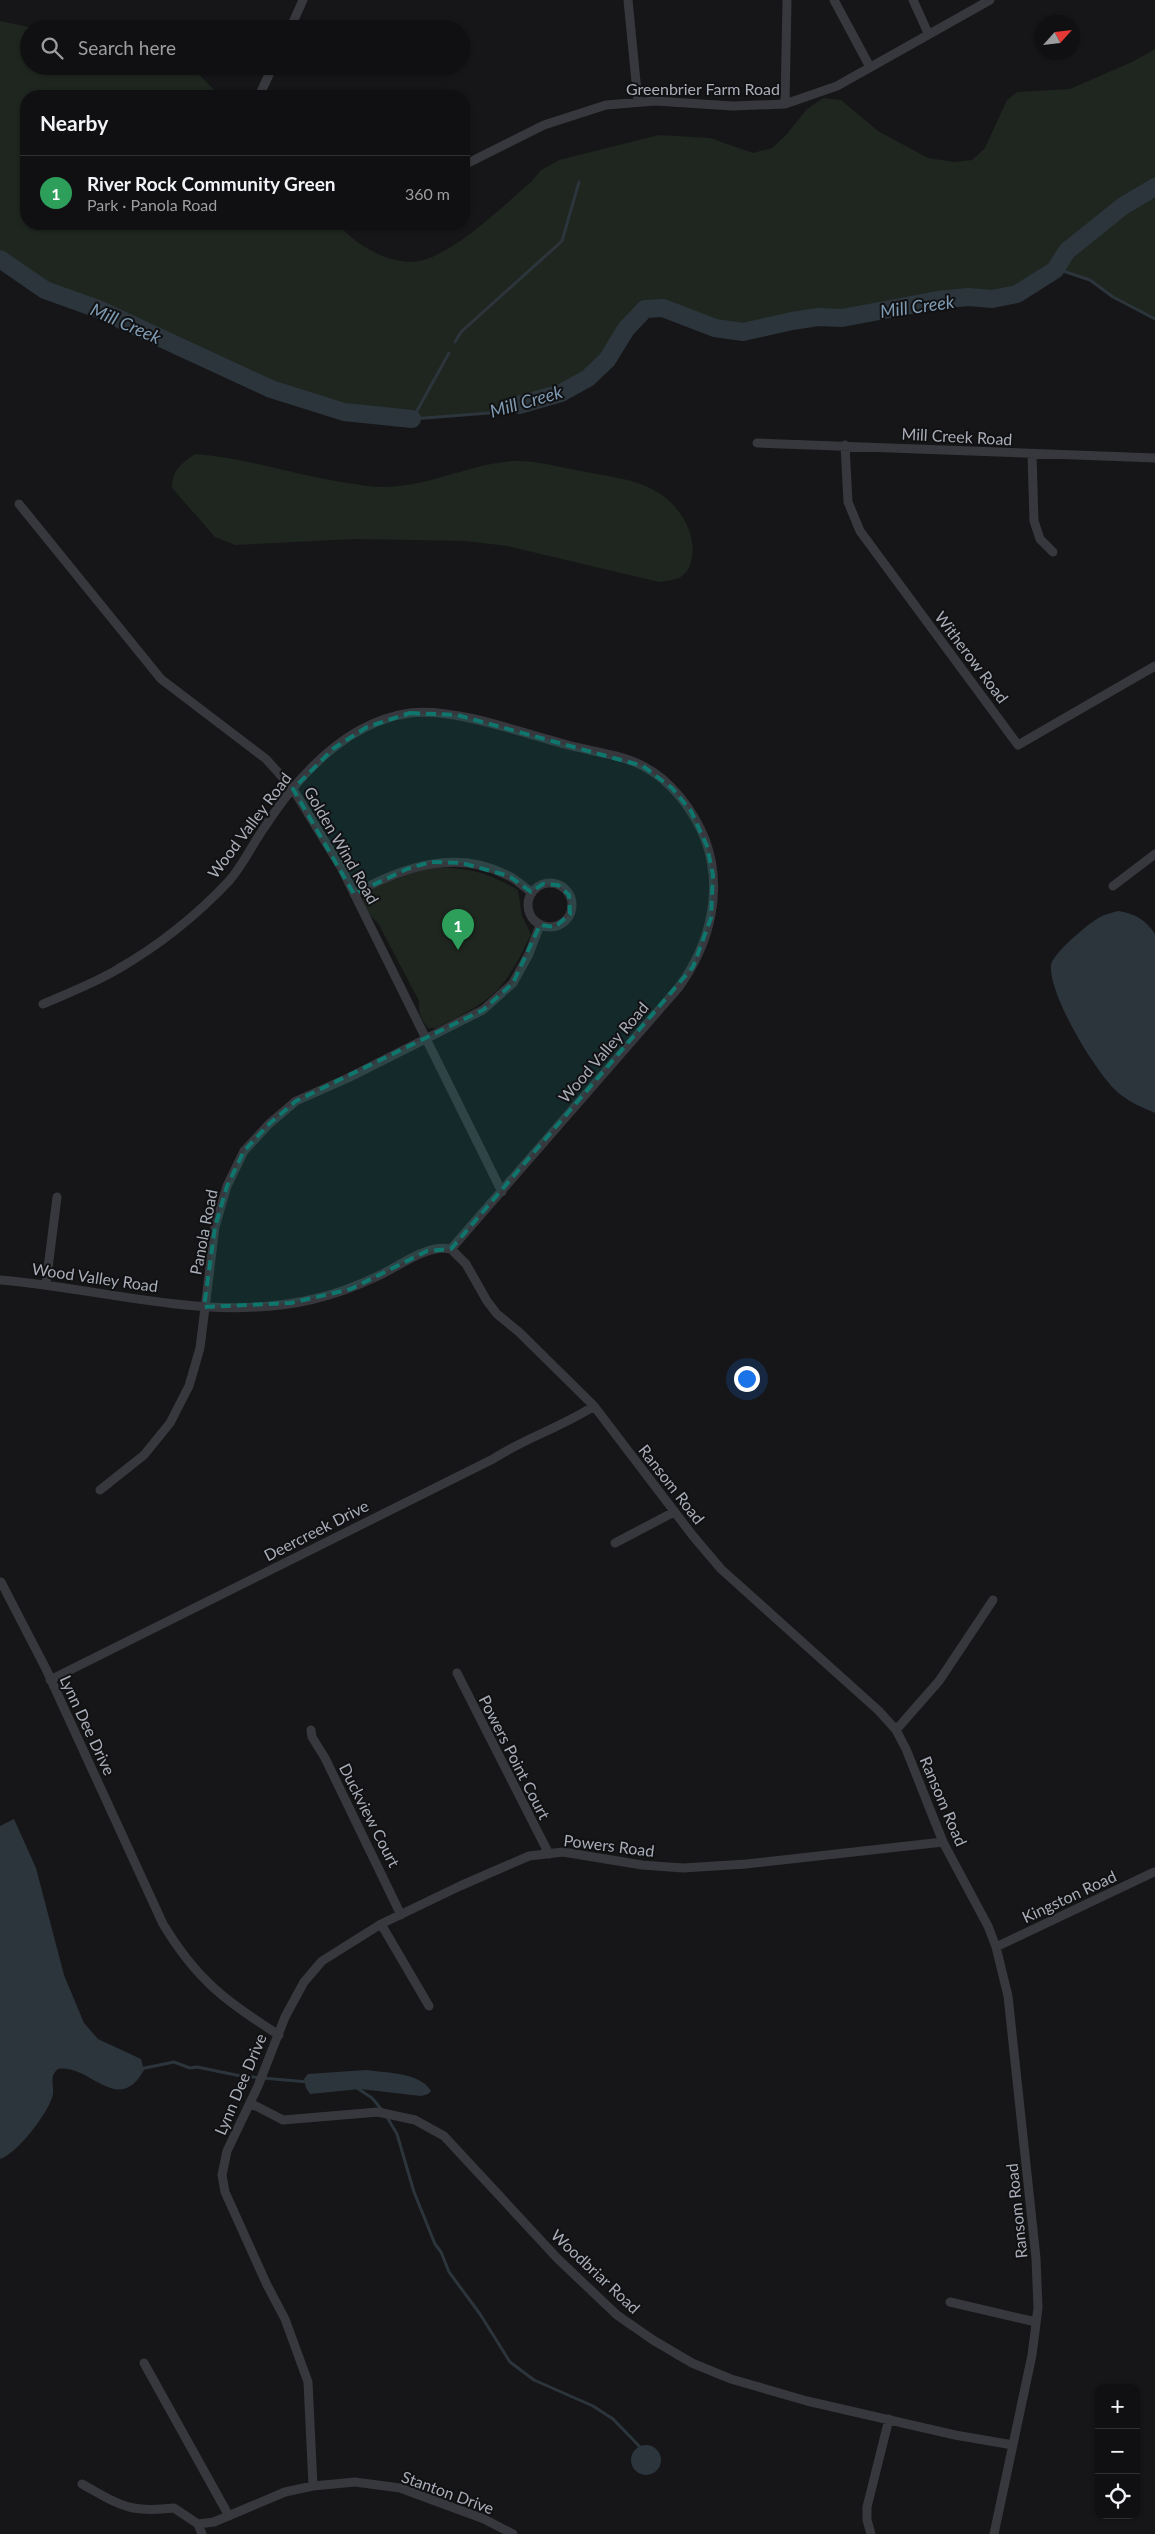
<!DOCTYPE html>
<meta charset="utf-8">
<style>
body{margin:0;font-family:Lato,sans-serif;background:#1e1e20;color:#f1f3f6}
.controls{position:absolute;right:15px;bottom:15px;display:grid;overflow:hidden;border-radius:10px;box-shadow:0 1px 4px #0004}
.controls button{width:45px;height:45px;display:grid;place-items:center;padding:0;border:0;border-bottom:1px solid #303032;background:#101012;color:#f1f3f6;font:25px sans-serif}
.compass{position:absolute;left:1035px;top:15px;width:45px;height:45px;border-radius:50%;background:#101012;box-shadow:0 1px 4px #0004;rotate:63deg}
.you{position:absolute;left:746px;top:1378px;width:18px;height:18px;margin:-12px;border:4px solid #fff;border-radius:50%;background:#1a73e8;box-shadow:0 0 0 8px #1a73e833}
.badge{display:grid;place-items:center;width:32px;height:32px;border-radius:50%;background:#0f766e;color:#fff;font-size:16px;font-weight:700}
.pin{position:absolute;translate:-50% -41px;filter:drop-shadow(0 1px 2px #0008)}
.pin::after{content:'';position:absolute;top:26px;width:18px;height:15px;background:inherit;clip-path:polygon(0 0,100% 0,50% 100%)}
.list{margin:0;padding:0;list-style:none}
h2{display:flex;justify-content:space-between;align-items:center;height:65px;margin:0;padding:0 20px;font-size:21px}
h2 small{font-size:16px;font-weight:400;color:#9c9d9f}
.list li{display:grid;grid-template-columns:32px 1fr auto;gap:15px;align-items:center;box-sizing:border-box;height:75px;padding:0 20px;border-top:1px solid #303032}
.list b{display:block;font-size:19px;white-space:nowrap}
.list p{margin:0;font-size:16px;white-space:nowrap;color:#9c9d9f}
.list em{font-size:16px;font-style:normal;color:#9c9d9f}
.icon{flex:none;width:28px;height:28px;fill:none;stroke:currentColor;stroke-width:2;stroke-linecap:round;stroke-linejoin:round}
.map{position:relative;flex:none;width:1155px;height:2534px;overflow:hidden}
.search{position:absolute;background:#101012;box-shadow:0 1px 4px #0004;left:20px;top:20px;width:450px;height:55px;display:flex;align-items:center;gap:12px;box-sizing:border-box;padding:0 18px;border-radius:28px;color:#9c9d9f;font-size:19px}
.panel{position:absolute;background:#101012;box-shadow:0 1px 4px #0004;left:20px;top:90px;width:450px;height:140px;border-radius:20px}
.map>svg:first-child{display:block}
.green{fill:#1e261f}
.water{fill:#2c353c}
.lines{fill:none;stroke-linecap:round;stroke-linejoin:round}
.stream{stroke:#2c353c;stroke-width:3}
.river{stroke:#2c353c;stroke-width:18}
.minor{stroke:#37383d;stroke-width:9}
.marked{fill:#0f766e;fill-opacity:0.2;stroke:#0f766e;stroke-width:4;stroke-dasharray:10 6;stroke-linejoin:round}
.labels{text-anchor:middle;dominant-baseline:central;stroke-width:4;stroke-linejoin:round;paint-order:stroke}
.street-label{font-size:16px;fill:#a8adb8;stroke:#111113}
.water-label{font-size:18px;font-style:italic;fill:#7f9bb3;stroke:#111113}
</style>
<div class="map">
<svg width="1155" height="2534" viewBox="0 0 1155 2534">
<rect width="100%" height="100%" fill="#161618"/>
<path class="green" d="M 0,21 L 38,29 L 29,29 L 29,66 L 191,66 L 220,96 L 26,96 L 26,224 L 338,224 C 357,247 397,270 427,259 C 462,246 503,206 532,181 L 540,171 L 559,160 L 659,135 L 710,138 L 753,153 L 772,148 L 786,135 L 807,109 L 823,98 L 841,100 L 878,131 L 928,158 L 954,162 L 972,160 L 985,148 L 1007,100 L 1017,92 L 1070,89 L 1134,61 L 1155,49 L 1155,319 L 1113,297 L 1090,280 L 1061,269 L 1043,276 L 1038,282 L 1017,294 L 999,298 L 938,300 L 842,318 L 818,317 L 792,321 L 743,332 L 715,328 L 663,308 L 645,309 L 626,329 L 599,368 L 588,378 L 561,393 L 489,413 L 412,419 L 344,412 L 271,389 L 98,309 L 45,290 L 0,259 Z
M 195,454 C 246,458 295,475 347,483 C 358,484 369,487 380,487 C 427,488 468,464 514,461 C 536,460 559,467 581,471 C 604,476 633,478 654,490 C 680,504 700,537 690,565 C 685,580 672,580 659,582 L 507,546 L 466,541 L 355,539 L 235,545 L 215,537 L 172,488 C 172,470 181,464 195,454 Z
M 441,867 C 476,870 486,872 518,890 L 522,916 L 531,934 C 505,991 492,1001 436,1028 L 428,1028 C 421,1019 418,1012 419,1001 L 378,923 C 370,916 361,908 363,895 C 387,880 413,870 441,867 Z"/>
<path class="water" d="M 1118,911 C 1134,913 1146,920 1155,934 L 1155,1113 C 1144,1108 1131,1103 1121,1095 C 1098,1078 1048,994 1051,965 C 1053,953 1089,923 1100,917 C 1105,914 1112,913 1118,911 Z
M 14,1819 L 36,1868 L 64,1975 L 84,2023 L 98,2039 L 141,2059 L 144,2070 C 118,2117 89,2063 58,2069 C 49,2076 54,2085 53,2094 C 50,2111 17,2154 0,2159 L 0,1826 Z
M 366,2070 C 386,2073 420,2072 431,2091 L 428,2094 L 421,2096 L 360,2089 L 310,2094 L 306,2088 L 304,2079 L 308,2074 Z
M631 2460a15 15 0 1 1 30 0a15 15 0 1 1-30 0Z"/>
<g class="lines">
<path class="stream" d="M 1055,270 L 1061,269 L 1063,271 L 1090,280 L 1113,297 L 1155,319
M 455,342 L 461,332 L 562,241 L 579,182
M 413,418 L 449,353
M 412,419 L 489,413 L 519,405
M 140,2069 L 174,2062 L 190,2068 L 197,2067 L 241,2076 L 308,2082
M 357,2088 L 372,2098 L 382,2110
M 387,2117 L 397,2134 L 414,2192 L 435,2244 L 441,2252 L 449,2272 L 480,2314 L 510,2362 L 534,2380 L 593,2406 L 613,2419 L 641,2448"/>
<path class="river" d="M 0,259 L 45,290 L 98,309 L 271,389 L 344,412 L 412,419
M 519,405 L 561,393 L 588,378 L 607,360 L 626,329 L 645,309 L 663,308 L 715,328 L 743,332 L 792,321 L 818,317 L 842,318 L 938,300 L 968,297 L 992,299 L 1017,294 L 1055,270 L 1067,251 L 1123,206 L 1155,187"/>
<path class="minor" d="M 628,0 L 638,102
M 834,0 L 870,67
M 913,0 L 928,33
M 290,29 L 303,0
M 259,96 L 273,66
M 785,104 L 787,0
M 464,165 L 544,125 L 606,105 L 655,101 L 733,106 L 785,104 L 837,86 L 990,0
M 757,443 L 1155,458
M 845,445 L 848,502 L 860,531 L 1018,745 L 1155,666
M 1032,455 L 1034,521 L 1040,539 L 1053,552
M 19,504 L 161,679 L 266,759 L 293,789 L 342,869 L 502,1192
M528 905a22 22 0 1 1 44 0a22 22 0 1 1-44 0Z
M 1113,886 L 1155,854
M 354,894 C 402,867 457,848 509,876 C 517,880 524,887 531,892
M 43,1004 C 68,993 95,983 118,969 C 158,946 197,915 229,881 C 243,865 252,845 264,828 C 297,777 346,722 410,713 C 455,707 527,735 572,746 C 595,752 622,755 643,766 C 672,781 693,810 705,839 C 724,890 710,944 679,987 L 451,1249
M 0,1280 C 103,1288 210,1324 314,1299 C 336,1294 357,1286 378,1276 C 400,1266 426,1244 451,1249 L 466,1264 L 487,1301 L 497,1314 L 519,1332 L 594,1406 L 693,1536 L 721,1569 L 879,1711 L 896,1730 L 906,1749 L 943,1842 L 988,1926 L 996,1947 L 1008,1996 L 1036,2258 L 1038,2308 L 1032,2355 L 994,2534
M 46,1284 L 57,1197
M 100,1490 L 144,1455 L 170,1423 L 189,1386 L 200,1348 L 215,1227 L 227,1186 L 244,1151 L 269,1124 L 296,1101 L 348,1078 L 483,1010 L 513,983 L 529,954 L 540,925
M 615,1543 L 674,1512
M 1,1582 L 46,1669 L 163,1924 C 196,1979 225,2001 279,2035
M 457,1673 L 549,1854
M 50,1680 L 493,1459 C 525,1438 562,1427 594,1406
M 311,1730 L 312,1737 L 325,1758 L 401,1915
M 896,1730 L 939,1681 L 993,1600
M 381,1924 L 429,2006
M 996,1947 L 1154,1872
M 250,2103 L 283,2120 L 378,2112 L 415,2120 L 444,2136 L 558,2259 L 617,2315 L 653,2340 L 692,2363 L 731,2379 L 807,2401 L 955,2435 L 1013,2445
M 950,2302 L 1036,2322
M 144,2363 L 229,2516
M 82,2484 C 121,2506 129,2513 174,2508 L 198,2524
M 313,2486 L 308,2382 L 285,2319 L 267,2285 L 225,2192 L 222,2175 L 227,2151 L 258,2086 L 285,2017 L 304,1982 L 322,1961 L 381,1924 L 460,1886 L 529,1856 L 563,1852 L 642,1865 L 683,1868 L 746,1864 L 943,1842
M 198,2524 L 214,2522 L 285,2492 L 313,2486 L 355,2482 L 400,2488 L 484,2519 L 513,2534
M 198,2524 L 202,2534
M 871,2534 L 867,2520 L 867,2507 L 889,2419"/>
</g>
<path class="marked" d="M 410,713 L 457,715 L 643,766 L 672,788 L 691,811 L 707,846 L 713,875 L 711,918 L 693,967 L 451,1249 L 427,1251 L 351,1289 L 291,1303 L 204,1307 L 215,1227 L 227,1186 L 244,1151 L 269,1124 L 296,1101 L 483,1010 L 513,983 L 540,925 L 555,927 L 570,914 L 569,895 L 558,885 L 543,884 L 531,892 L 509,876 L 462,863 L 431,862 L 407,869 L 354,894 L 293,789 L 334,748 L 367,727 Z"/>
<g class="labels">
<g class="street-label">
<text x="703" y="88">Greenbrier Farm Road</text>
<text transform="translate(957 436) rotate(3)">Mill Creek Road</text>
<text transform="translate(972 657) rotate(53)">Witherow Road</text>
<text transform="translate(249 825) rotate(-53)">Wood Valley Road</text>
<text transform="translate(342 845) rotate(60)">Golden Wind Road</text>
<text transform="translate(603 1052) rotate(-49)">Wood Valley Road</text>
<text transform="translate(203 1232) rotate(-79)">Panola Road</text>
<text transform="translate(95 1277) rotate(8)">Wood Valley Road</text>
<text transform="translate(672 1484) rotate(52)">Ransom Road</text>
<text transform="translate(316 1530) rotate(-27)">Deercreek Drive</text>
<text transform="translate(88 1725) rotate(65)">Lynn Dee Drive</text>
<text transform="translate(515 1757) rotate(63)">Powers Point Court</text>
<text transform="translate(944 1801) rotate(67)">Ransom Road</text>
<text transform="translate(370 1815) rotate(63)">Duckview Court</text>
<text transform="translate(609 1845) rotate(7)">Powers Road</text>
<text transform="translate(1069 1896) rotate(-25)">Kingston Road</text>
<text transform="translate(240 2084) rotate(-67)">Lynn Dee Drive</text>
<text transform="translate(1016 2211) rotate(-96)">Ransom Road</text>
<text transform="translate(596 2271) rotate(43)">Woodbriar Road</text>
<text transform="translate(448 2492) rotate(20)">Stanton Drive</text>
</g>
<g class="water-label">
<text transform="translate(917 306) rotate(-8)">Mill Creek</text>
<text transform="translate(126 323) rotate(24)">Mill Creek</text>
<text transform="translate(526 401) rotate(-16)">Mill Creek</text>
</g>
</g>
</svg>
<div class="controls">
<button>+</button>
<button>−</button>
<button><svg class="icon" aria-label="locate" viewBox="0 0 24 24"><circle cx="12" cy="12" r="6"/><path d="M12 2v4M12 18v4M2 12h4M18 12h4"/></svg></button>
</div>
<svg class="compass" viewBox="-18 -18 36 36"><path d="M0-13l5 13h-10z" fill="#e53935"/><path d="M0 13l5-13h-10z" fill="#9c9d9f"/></svg>
<div class="you"></div>
<div class="pin badge" style="left:458px;top:950px;background:#2e9e5b">1</div>
<div class="search"><svg class="icon" aria-label="search" viewBox="0 0 24 24"><circle cx="10" cy="10" r="6"/><path d="M15 15l6 6"/></svg>Search here</div>
<section class="panel">
<h2>Nearby<small></small></h2>
<ul class="list">
<li><span class="badge" style="background:#2e9e5b">1</span><div><b>River Rock Community Green</b><p>Park · Panola Road</p></div><em>360 m</em></li>
</ul>
</section>
</div>
